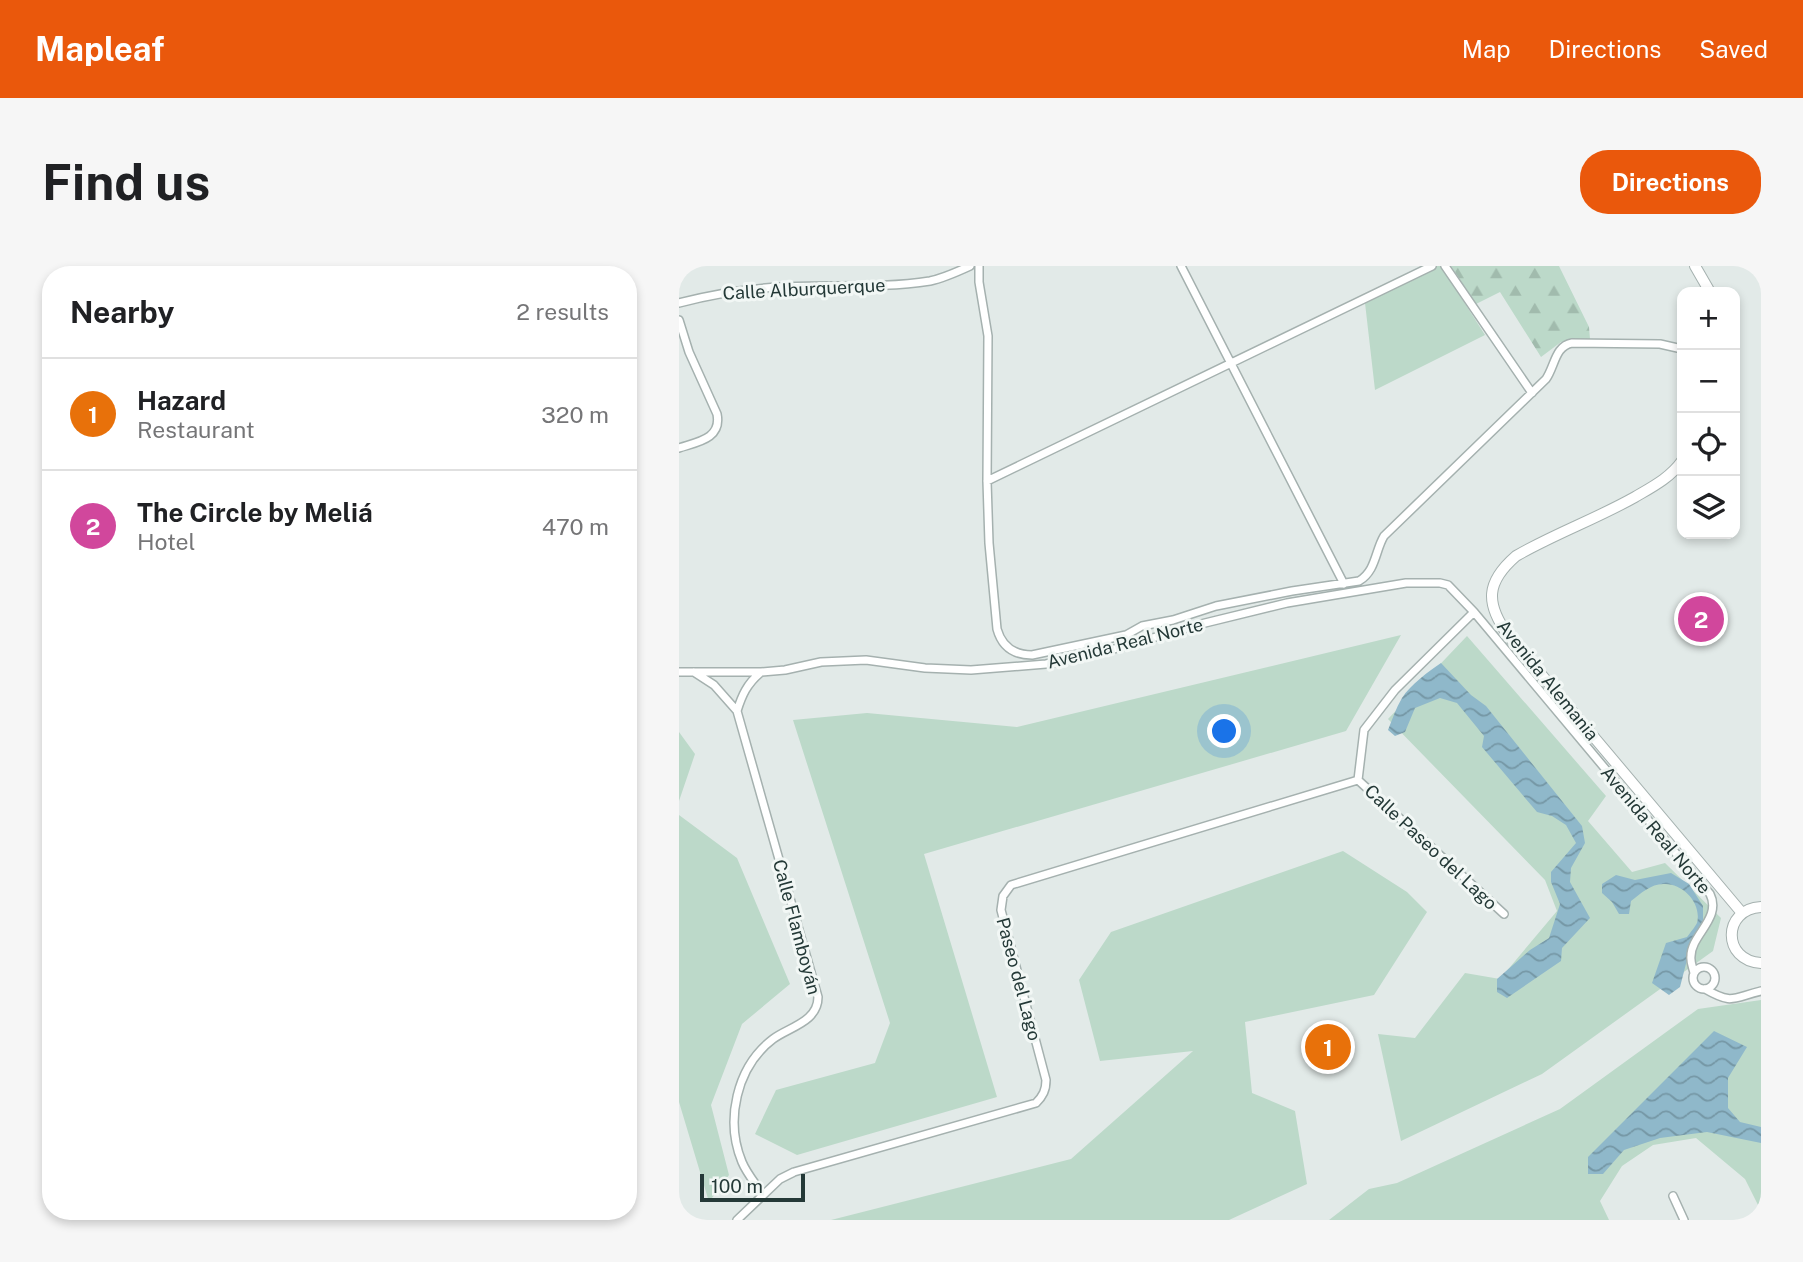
<!DOCTYPE html>
<meta charset="utf-8">
<style>
body{margin:0;font-family:"Public Sans",sans-serif;background:#f6f6f6;color:#202124}
.controls{position:absolute;right:21px;top:21px;display:grid;overflow:hidden;border-radius:14px;box-shadow:0 4px 10px #0003}
.controls button{width:63px;height:63px;display:grid;place-items:center;padding:0;border:0;border-bottom:2px solid #e0e0e0;background:#fff;color:#202124;font:35px sans-serif}
.scale{position:absolute;left:21px;bottom:18px;width:105px;box-sizing:border-box;padding-left:7px;border:4px solid #243937;border-top:0;font-size:19px;line-height:24px;white-space:nowrap;color:#243937;-webkit-text-stroke:5px #f2f7f5;paint-order:stroke}
.you{position:absolute;left:546px;top:466px;width:24px;height:24px;margin:-18px;border:5px solid #fff;border-radius:50%;background:#1a73e8;box-shadow:0 0 0 10px #1a73e833}
.badge{display:grid;place-items:center;width:46px;height:46px;border-radius:50%;background:#ea580c;color:#fff;font-size:23px;font-weight:700}
.pin{position:absolute;translate:-50% -50%;border:4px solid #fff;box-shadow:0 2px 7px #0006}
.list{margin:0;padding:0;list-style:none}
h2{display:flex;justify-content:space-between;align-items:center;height:91px;margin:0;padding:0 28px;font-size:30px}
h2 small{font-size:23px;font-weight:400;color:#757577}
.list li{display:grid;grid-template-columns:46px 1fr auto;gap:21px;align-items:center;box-sizing:border-box;height:112px;padding:0 28px;border-top:2px solid #e0e0e0}
.list b{display:block;font-size:26px;white-space:nowrap}
.list p{margin:0;font-size:23px;white-space:nowrap;color:#757577}
.list em{font-size:23px;font-style:normal;color:#757577}
.icon{flex:none;width:38px;height:38px;fill:none;stroke:currentColor;stroke-width:2;stroke-linecap:round;stroke-linejoin:round}
.map{position:relative;flex:none;width:1082px;height:954px;overflow:hidden;border-radius:28px}
header{display:flex;align-items:center;gap:42px;box-sizing:border-box;height:98px;padding:0 35px;background:#ea580c;color:#fff}
header strong{font-size:33px}
nav{display:flex;gap:38px;margin-inline-start:auto;font-size:24px}
.intro{display:flex;align-items:center;justify-content:space-between;box-sizing:border-box;height:168px;padding:0 42px}
h1{margin:0;font-size:49px}
.button{padding:18px 32px;border-radius:28px;background:#ea580c;color:#fff;font-size:24px;font-weight:700}
main{display:flex;gap:42px;padding:0 42px}
aside{flex:1;background:#fff;border-radius:28px;box-shadow:0 4px 10px #0003}
.map>svg:first-child{display:block}
.green{fill:#bcd9c9}
.forest{fill:url(#forest-firs)}
.water{fill:url(#water-waves)}
.lines{fill:none;stroke-linecap:round;stroke-linejoin:round}
.minor-casing{stroke:#a5b1af;stroke-width:10}
.tertiary-casing{stroke:#a5b1af;stroke-width:12}
.minor{stroke:#fff;stroke-width:7}
.tertiary{stroke:#fff;stroke-width:10}
.labels{text-anchor:middle;dominant-baseline:central;stroke-width:6;stroke-linejoin:round;paint-order:stroke}
.street-label{font-size:18px;fill:#243937;stroke:#f2f7f5}
</style>
<header>
<strong>Mapleaf</strong>
<nav><a>Map</a><a>Directions</a><a>Saved</a></nav>
</header>
<div class="intro"><h1>Find us</h1><a class="button">Directions</a></div>
<main>
<aside>
<h2>Nearby<small>2 results</small></h2>
<ul class="list">
<li><span class="badge" style="background:#e8710a">1</span><div><b>Hazard</b><p>Restaurant</p></div><em>320 m</em></li>
<li><span class="badge" style="background:#d1479c">2</span><div><b>The Circle by Meliá</b><p>Hotel</p></div><em>470 m</em></li>
</ul>
</aside>
<div class="map">
<svg width="1082" height="954" viewBox="0 0 1082 954">
<defs>
<pattern id="forest-firs" width="22" height="20" patternUnits="userSpaceOnUse" patternTransform="scale(1.75)"><rect width="22" height="20" fill="#bcd9c9"/><path d="M5 1l3.5 6h-7zM16 11l3.5 6h-7z" fill="#a1bbad"/></pattern>
<pattern id="water-waves" width="16" height="10" patternUnits="userSpaceOnUse" patternTransform="scale(1.75)"><rect width="16" height="10" fill="#8fb8ca"/><path d="M0 5q4-4 8 0t8 0" fill="none" stroke="#7597a5"/></pattern>
</defs>
<rect width="100%" height="100%" fill="#e2eae8"/>
<path class="green" d="M 758,0 L 762,0 L 806,69 L 696,124 L 686,37 Z
M 722,369 L 667,465 L 245,588 L 318,831 L 118,889 L 76,868 L 97,824 L 196,797 L 211,757 L 114,454 L 188,447 L 338,461 Z
M 788,370 L 927,530 L 909,555 L 953,606 L 986,597 L 1042,652 L 1034,685 L 863,808 L 722,875 L 699,768 L 736,772 L 786,707 L 821,713 L 878,645 L 866,614 L 709,453 Z
M 0,466 L 16,488 L 0,535 Z
M 0,549 L 58,592 L 111,718 L 63,758 L 32,839 L 50,909 L 30,936 L 0,836 Z
M 664,585 L 728,626 L 748,646 L 695,729 L 566,756 L 573,827 L 616,845 L 628,918 L 550,954 L 152,954 L 392,893 L 514,785 L 421,795 L 400,714 L 432,666 Z
M 1082,734 L 1082,945 L 1066,913 L 1017,872 L 974,879 L 943,900 L 921,935 L 930,954 L 650,954 L 690,923 L 718,917 L 881,843 L 1019,743 Z"/>
<path class="forest" d="M 772,0 L 880,0 L 910,61 L 911,73 L 882,76 L 862,91 L 821,26 L 797,38 Z"/>
<path class="water" d="M 762,397 L 792,429 L 807,440 L 903,560 L 906,577 L 892,602 L 891,616 L 911,652 L 883,682 L 882,695 L 828,732 L 818,726 L 818,713 L 851,684 L 870,672 L 881,638 L 872,616 L 872,606 L 897,577 L 887,559 L 873,550 L 858,546 L 803,481 L 805,470 L 778,437 L 761,432 L 736,442 L 726,466 L 716,470 L 709,464 C 713,454 717,442 723,432 C 732,418 749,406 762,397 Z
M 992,607 L 1010,618 L 1024,640 L 1024,655 L 1017,675 L 1010,686 L 1001,721 L 990,729 L 973,717 L 987,677 L 1008,671 C 1011,667 1016,661 1018,657 C 1023,638 1005,618 986,618 C 973,617 962,627 952,635 L 950,648 L 940,648 L 933,636 L 923,627 L 923,618 L 937,609 L 956,614 Z
M 1035,765 L 1068,781 L 1049,812 L 1049,842 L 1061,856 L 1082,861 L 1082,877 L 1028,866 L 981,872 L 945,884 L 924,908 L 909,908 L 909,891 Z"/>
<g class="lines">
<defs>
<path id="minor" d="M 300,0 L 300,16 L 309,70 L 308,215 L 310,277 L 318,363 C 323,381 335,389 353,389 L 447,369 L 463,360 L 494,354 L 537,340 L 613,325 L 680,315 C 697,305 696,285 705,270 L 867,113 C 876,100 876,80 893,77 L 981,78 L 1003,83
M 502,0 L 665,318
M 766,0 L 853,127
M 0,37 C 33,28 66,23 101,21 C 150,18 201,23 251,15 C 265,12 278,6 291,0
M 0,54 L 10,86 L 38,148 C 43,173 18,176 0,182
M 308,215 L 753,0
M 0,406 L 82,406 L 106,404 L 142,396 L 187,394 L 246,402 L 292,404 L 367,398 L 428,385 L 522,358 L 608,337 L 727,317 L 761,317 L 769,319 L 795,346 L 1031,628 C 1043,652 1012,669 1012,690 C 1011,696 1014,702 1015,707
M 15,406 L 35,419 L 58,445
M 81,407 C 68,418 63,429 58,445 L 139,731 C 139,756 110,761 94,773 C 57,801 46,855 63,896 C 68,908 77,918 84,929
M 679,514 L 685,464 L 716,424 L 795,346
M 679,514 L 825,648
M1014 712a11 11 0 1 1 22 0a11 11 0 1 1-22 0Z
M 1026,723 C 1054,739 1053,732 1082,725
M 994,930 L 1005,954
M 58,954 L 101,913 L 115,906 L 357,837 C 364,830 367,824 367,814 L 322,644 L 324,630 L 332,619 L 679,514"/>
<path id="tertiary" d="M 1016,0 L 1031,26
M 1003,195 C 991,212 973,221 956,231 C 917,253 875,268 837,290 C 807,316 806,337 829,369 L 1063,647
M 1082,641 C 1043,643 1043,695 1082,697"/>
</defs>
<use href="#minor" class="minor-casing"/>
<use href="#tertiary" class="tertiary-casing"/>
<use href="#minor" class="minor"/>
<use href="#tertiary" class="tertiary"/>
</g>
<g class="labels">
<g class="street-label">
<text transform="translate(125 23) rotate(-3)">Calle Alburquerque</text>
<text transform="translate(446 377) rotate(-14)">Avenida Real Norte</text>
<text transform="translate(869 414) rotate(51)">Avenida Alemania</text>
<text transform="translate(977 564) rotate(50)">Avenida Real Norte</text>
<text transform="translate(752 581) rotate(43)">Calle Paseo del Lago</text>
<text transform="translate(118 661) rotate(75)">Calle Flamboyán</text>
<text transform="translate(340 713) rotate(75)">Paseo del Lago</text>
</g>
</g>
</svg>
<div class="controls">
<button>+</button>
<button>−</button>
<button><svg class="icon" aria-label="locate" viewBox="0 0 24 24"><circle cx="12" cy="12" r="6"/><path d="M12 2v4M12 18v4M2 12h4M18 12h4"/></svg></button>
<button><svg class="icon" aria-label="layers" viewBox="0 0 24 24"><path d="M12 4l9 5-9 5-9-5zM3 14l9 5 9-5"/></svg></button>
</div>
<div class="scale">100 m</div>
<div class="you"></div>
<div class="pin badge" style="left:649px;top:781px;background:#e8710a">1</div>
<div class="pin badge" style="left:1022px;top:353px;background:#d1479c">2</div>
</div>
</main>
